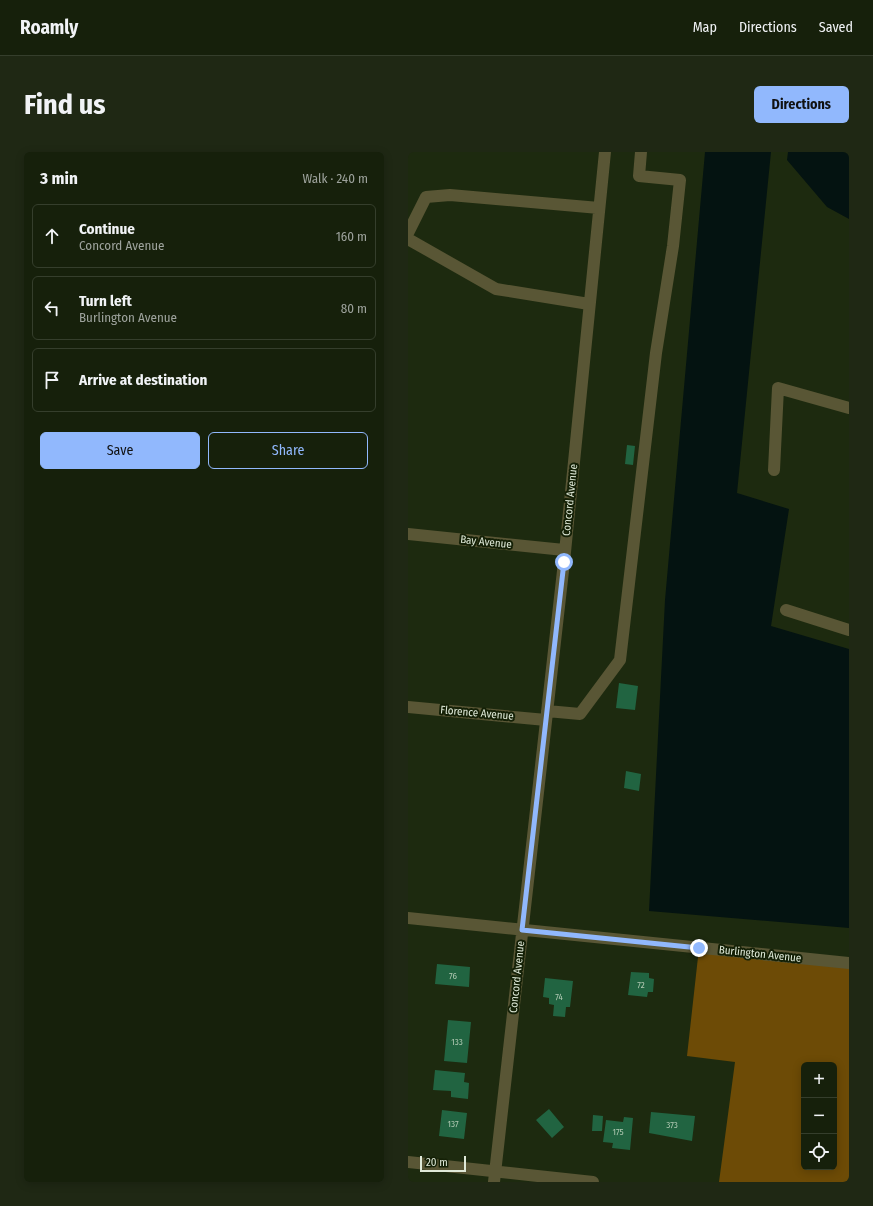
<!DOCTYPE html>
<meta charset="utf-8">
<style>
body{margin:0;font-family:"Fira Sans Condensed",sans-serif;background:#1f2814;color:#f1f3f6}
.controls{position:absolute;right:12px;bottom:12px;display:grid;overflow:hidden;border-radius:6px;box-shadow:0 2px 10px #0003}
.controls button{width:36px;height:36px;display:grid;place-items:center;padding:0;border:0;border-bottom:1px solid #353e2c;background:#16200b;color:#f1f3f6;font:20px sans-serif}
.scale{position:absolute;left:12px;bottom:10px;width:46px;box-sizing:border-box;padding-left:4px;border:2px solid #dfe9d8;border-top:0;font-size:11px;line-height:14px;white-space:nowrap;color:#dfe9d8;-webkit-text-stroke:3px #142006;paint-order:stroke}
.stop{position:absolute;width:12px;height:12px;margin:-9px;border:3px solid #91b8fd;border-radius:50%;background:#fff}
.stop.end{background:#91b8fd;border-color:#fff;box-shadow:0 1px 4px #0008}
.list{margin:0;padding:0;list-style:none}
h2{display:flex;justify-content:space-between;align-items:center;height:52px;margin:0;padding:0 16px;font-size:17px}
h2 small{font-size:13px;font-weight:400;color:#9ea39d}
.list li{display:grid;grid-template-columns:26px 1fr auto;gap:12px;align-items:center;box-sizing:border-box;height:64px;margin:0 8px 8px;padding:0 8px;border:1px solid #353e2c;border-radius:6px}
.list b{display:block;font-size:15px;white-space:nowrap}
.list p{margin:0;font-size:13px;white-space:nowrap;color:#9ea39d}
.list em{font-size:13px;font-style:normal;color:#9ea39d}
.actions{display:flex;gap:8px;padding:12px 16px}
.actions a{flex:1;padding:9px 0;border:1px solid #91b8fd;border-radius:6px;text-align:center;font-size:14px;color:#91b8fd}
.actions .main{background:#91b8fd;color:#111}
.icon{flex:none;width:22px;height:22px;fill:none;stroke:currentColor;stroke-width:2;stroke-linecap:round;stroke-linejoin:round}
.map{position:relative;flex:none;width:441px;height:1030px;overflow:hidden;border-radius:6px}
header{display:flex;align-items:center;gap:24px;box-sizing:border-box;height:56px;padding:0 20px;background:#16200b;border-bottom:1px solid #353e2c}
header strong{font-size:19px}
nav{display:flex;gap:22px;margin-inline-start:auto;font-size:14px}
.intro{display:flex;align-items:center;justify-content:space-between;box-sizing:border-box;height:96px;padding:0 24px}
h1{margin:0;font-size:28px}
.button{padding:10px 18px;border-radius:6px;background:#91b8fd;color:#111;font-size:14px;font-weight:700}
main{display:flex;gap:24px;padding:0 24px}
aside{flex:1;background:#16200b;border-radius:6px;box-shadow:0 2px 10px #0003}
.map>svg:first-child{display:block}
.forest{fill:#6d4b06;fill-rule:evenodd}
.water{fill:#041311}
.building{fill:#216441}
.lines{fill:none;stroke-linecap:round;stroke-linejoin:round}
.minor{stroke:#595635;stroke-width:12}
.route{stroke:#91b8fd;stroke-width:5}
.labels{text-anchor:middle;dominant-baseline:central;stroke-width:4;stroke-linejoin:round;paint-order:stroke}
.number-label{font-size:9px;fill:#b0c8b2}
.street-label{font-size:11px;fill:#dfe9d8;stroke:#142006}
</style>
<header>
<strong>Roamly</strong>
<nav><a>Map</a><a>Directions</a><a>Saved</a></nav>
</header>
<div class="intro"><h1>Find us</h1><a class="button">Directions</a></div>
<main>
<aside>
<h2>3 min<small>Walk · 240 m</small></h2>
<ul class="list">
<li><svg class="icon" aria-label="ahead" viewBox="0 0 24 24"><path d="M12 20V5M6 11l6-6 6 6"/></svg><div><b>Continue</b><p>Concord Avenue</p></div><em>160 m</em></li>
<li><svg class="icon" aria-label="left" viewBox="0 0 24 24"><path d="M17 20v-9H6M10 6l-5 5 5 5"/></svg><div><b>Turn left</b><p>Burlington Avenue</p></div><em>80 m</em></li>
<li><svg class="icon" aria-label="arrive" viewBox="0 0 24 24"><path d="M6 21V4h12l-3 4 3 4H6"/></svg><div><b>Arrive at destination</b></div></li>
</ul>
<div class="actions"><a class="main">Save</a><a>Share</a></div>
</aside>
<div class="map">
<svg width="441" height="1030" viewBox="0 0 441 1030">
<rect width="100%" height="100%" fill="#1d2a0f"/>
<path class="forest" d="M 291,796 L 441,811 L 441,1030 L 311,1030 L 327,910 L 279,904 ZM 396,913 L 426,913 L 426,1015 L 396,1015 Z"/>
<path class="water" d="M 297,0 L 363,0 L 329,341 L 381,357 L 363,474 L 441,497 L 441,776 L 241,759 L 257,448 Z
M 380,0 L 441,0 L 441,67 L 419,55 L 379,8 Z"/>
<path class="building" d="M 219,293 L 227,294 L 225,313 L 217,312 Z
M 211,531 L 230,534 L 227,558 L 208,556 Z
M 218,619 L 233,622 L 231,639 L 216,636 Z
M 29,812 L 62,815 L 61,835 L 27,832 Z
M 223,820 L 241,821 L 241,826 L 246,827 L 245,840 L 240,840 L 239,845 L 220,843 Z
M 137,826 L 165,829 L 162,855 L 158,855 L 157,865 L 145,864 L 146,853 L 141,852 L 141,846 L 135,845 Z
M 40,868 L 63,870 L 59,911 L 36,909 Z
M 27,918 L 57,921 L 56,930 L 61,931 L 60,947 L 43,945 L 43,939 L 25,938 Z
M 141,957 L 156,975 L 144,986 L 128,968 Z
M 34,958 L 59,961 L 56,987 L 31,984 Z
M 243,960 L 287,964 L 284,989 L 241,981 Z
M 185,963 L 195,964 L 194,979 L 184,979 Z
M 216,965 L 225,966 L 222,998 L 204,996 L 205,991 L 195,990 L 198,968 L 215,970 Z"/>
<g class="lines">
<path class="minor" d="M 0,81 L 18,45 L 42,43 L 191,56
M 0,87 L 88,137 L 181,152
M 366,318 L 370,236 L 441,256
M 0,382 L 156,398
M 378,458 L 441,478
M 0,555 L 138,568
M 139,559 L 172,562 L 212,508 L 248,201 L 265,94 L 272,28 L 231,24 L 233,0
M 0,766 L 441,811
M 0,1010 L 185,1030
M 86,1030 L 156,410 L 197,0"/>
</g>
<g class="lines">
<path class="route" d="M 156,410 L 114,778 L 291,796"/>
</g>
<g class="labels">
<g class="number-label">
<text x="45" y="824">76</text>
<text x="233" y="833">72</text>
<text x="151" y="845">74</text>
<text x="49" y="890">133</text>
<text x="45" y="972">137</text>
<text x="264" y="973">373</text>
<text x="210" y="980">175</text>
</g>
<g class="street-label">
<text transform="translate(162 348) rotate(-84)">Concord Avenue</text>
<text transform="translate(78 390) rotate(6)">Bay Avenue</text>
<text transform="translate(69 561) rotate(5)">Florence Avenue</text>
<text transform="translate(352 802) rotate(6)">Burlington Avenue</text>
<text transform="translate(109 825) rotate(-84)">Concord Avenue</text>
</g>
</g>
</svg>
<div class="controls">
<button>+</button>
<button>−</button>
<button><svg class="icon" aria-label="locate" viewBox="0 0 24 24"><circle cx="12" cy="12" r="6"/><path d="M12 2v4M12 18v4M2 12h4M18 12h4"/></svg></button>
</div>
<div class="scale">20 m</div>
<div class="stop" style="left:156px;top:410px"></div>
<div class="stop end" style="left:291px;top:796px"></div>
</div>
</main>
